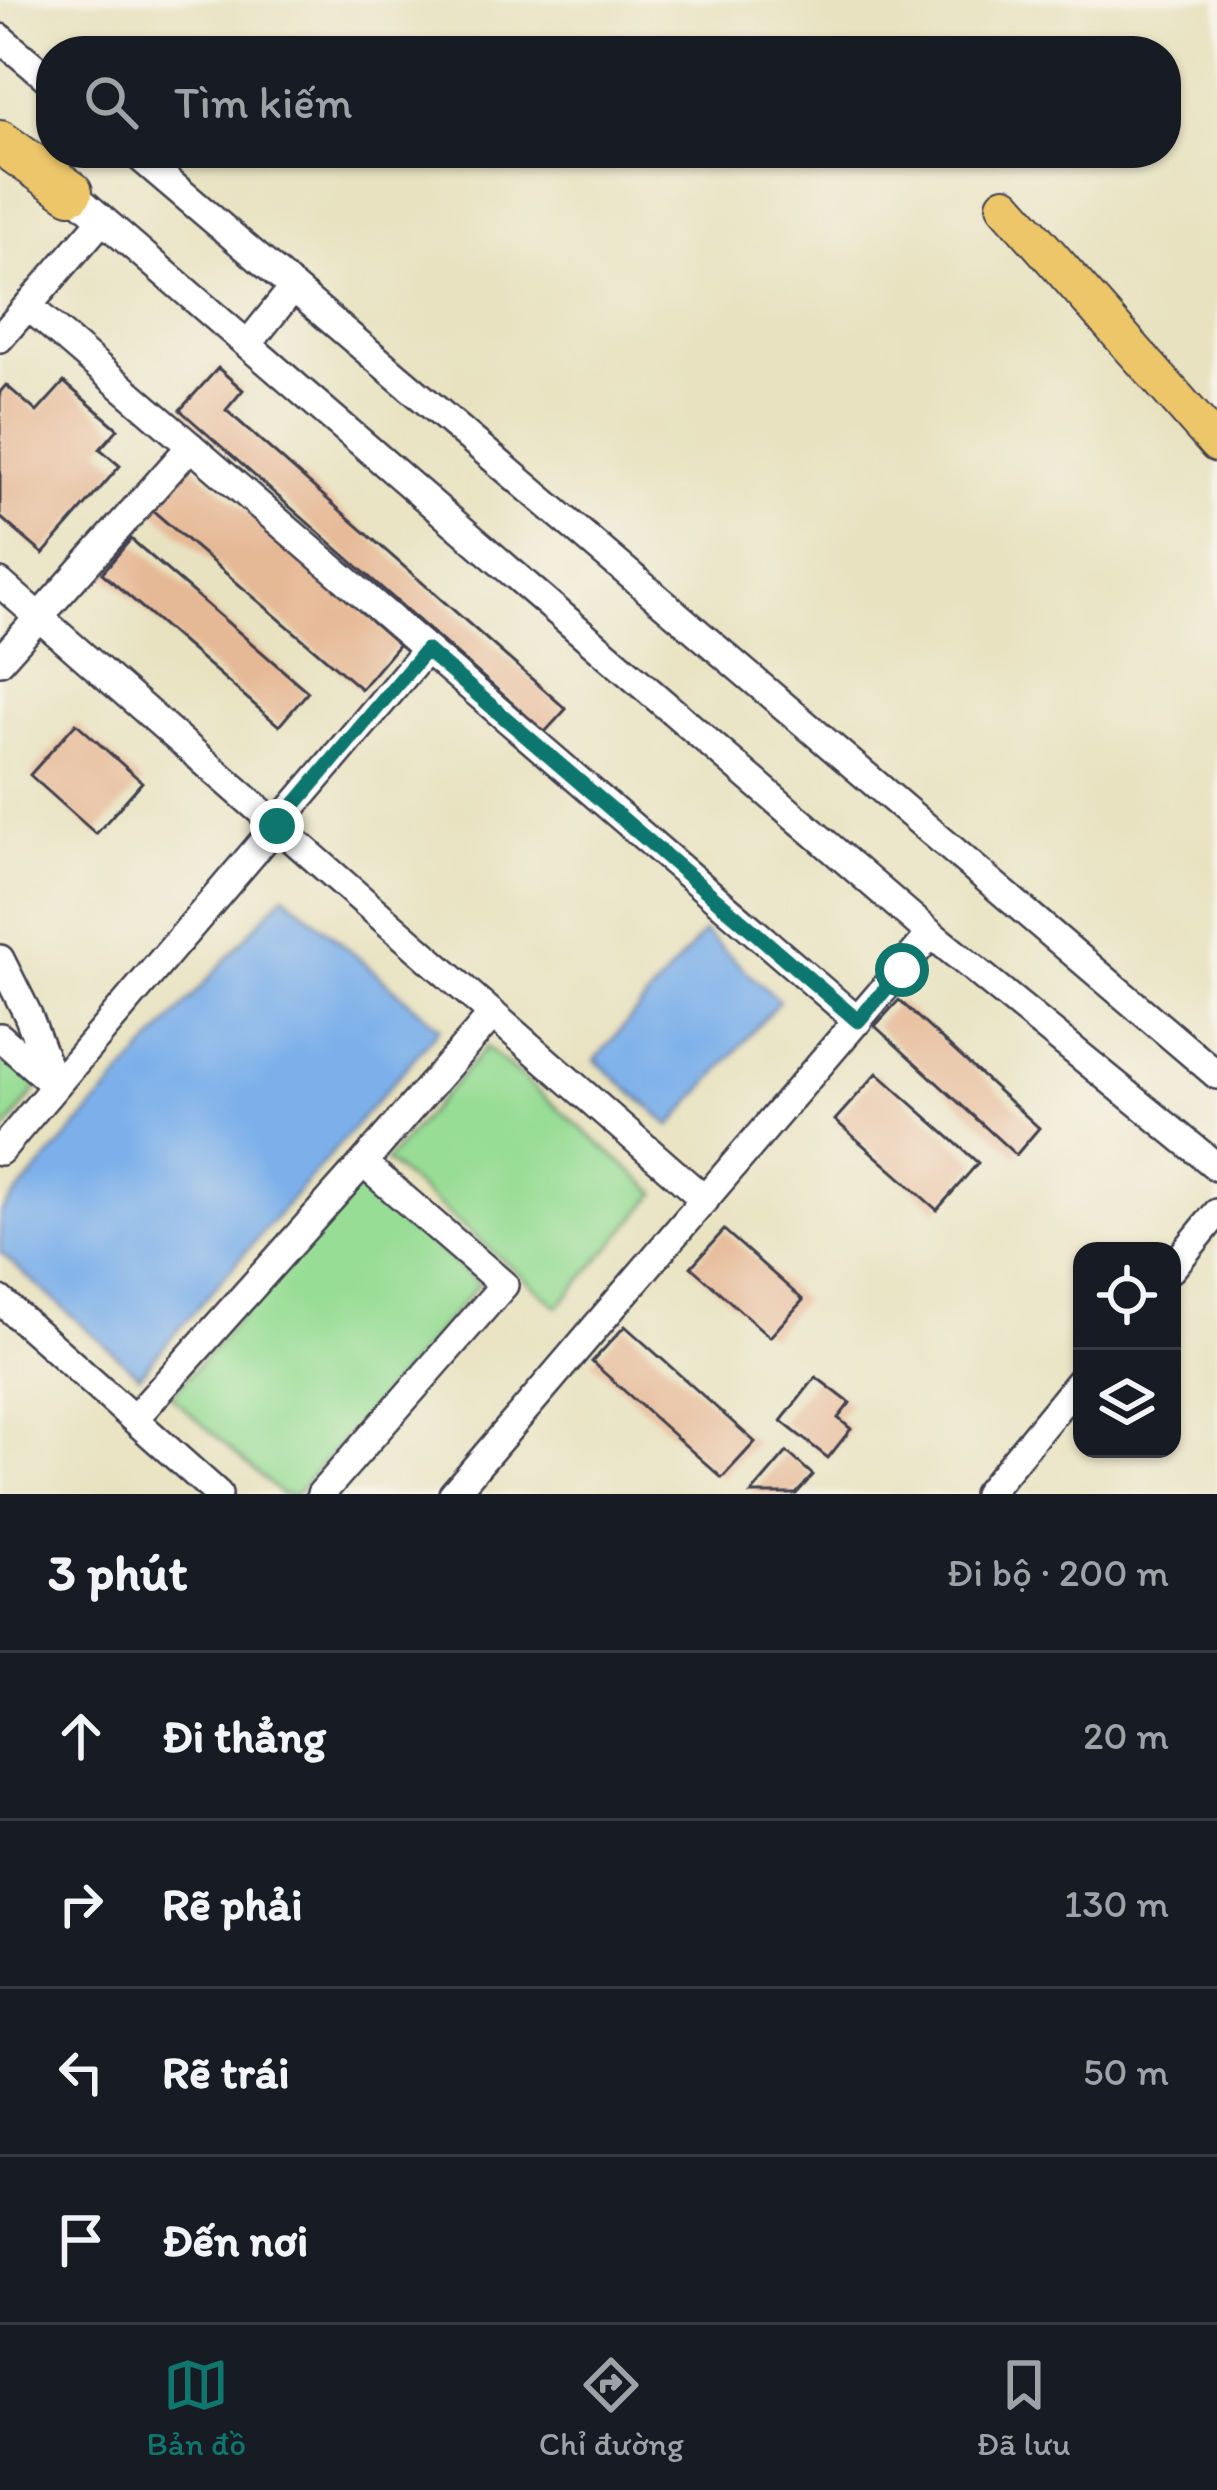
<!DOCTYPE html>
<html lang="vi">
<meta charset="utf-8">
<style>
body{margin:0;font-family:Itim,sans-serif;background:#20242c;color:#f1f3f6}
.controls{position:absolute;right:36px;bottom:36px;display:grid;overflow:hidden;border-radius:24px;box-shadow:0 3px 9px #0004}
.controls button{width:108px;height:108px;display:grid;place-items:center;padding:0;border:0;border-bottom:3px solid #363941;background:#171b24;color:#f1f3f6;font:60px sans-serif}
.stop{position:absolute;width:36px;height:36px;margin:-27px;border:9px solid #0f766e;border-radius:50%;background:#fff}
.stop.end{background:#0f766e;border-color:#fff;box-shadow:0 3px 12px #0008}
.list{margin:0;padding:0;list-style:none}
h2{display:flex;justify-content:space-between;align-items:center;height:156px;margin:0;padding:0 48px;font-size:51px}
h2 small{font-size:39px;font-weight:400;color:#9ea1a6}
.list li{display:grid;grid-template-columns:78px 1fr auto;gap:36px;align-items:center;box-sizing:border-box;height:168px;padding:0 48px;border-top:3px solid #363941}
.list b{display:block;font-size:45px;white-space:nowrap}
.list em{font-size:39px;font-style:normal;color:#9ea1a6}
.icon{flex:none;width:66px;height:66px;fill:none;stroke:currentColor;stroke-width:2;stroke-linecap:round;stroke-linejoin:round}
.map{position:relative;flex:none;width:1217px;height:1494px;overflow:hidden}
.search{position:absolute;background:#171b24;box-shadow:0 3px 9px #0004;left:36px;right:36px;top:36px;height:132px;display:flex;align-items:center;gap:30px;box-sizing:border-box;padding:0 42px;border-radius:48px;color:#9ea1a6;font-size:45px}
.sheet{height:828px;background:#171b24}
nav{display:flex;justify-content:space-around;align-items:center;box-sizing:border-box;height:168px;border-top:3px solid #363941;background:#171b24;font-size:33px;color:#9ea1a6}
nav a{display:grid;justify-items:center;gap:6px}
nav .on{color:#0f766e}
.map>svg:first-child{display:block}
.green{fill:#98dd95;stroke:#5d8068;stroke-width:3}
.water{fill:#7db0ea;stroke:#506992;stroke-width:3}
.building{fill:#e6b996}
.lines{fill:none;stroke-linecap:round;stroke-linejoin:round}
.minor-casing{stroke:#403f4f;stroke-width:32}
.major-casing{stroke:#403f4f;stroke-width:40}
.highway-casing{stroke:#403f4f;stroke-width:46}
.minor{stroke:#fff;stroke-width:27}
.major{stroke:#ecc669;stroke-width:36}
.highway{stroke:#ecc669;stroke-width:42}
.route{stroke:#0f766e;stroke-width:15}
</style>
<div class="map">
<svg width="1217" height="1494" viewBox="0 0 1217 1494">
<rect width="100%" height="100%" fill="#f7f3e8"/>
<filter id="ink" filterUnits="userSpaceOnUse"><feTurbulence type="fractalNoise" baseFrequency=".00833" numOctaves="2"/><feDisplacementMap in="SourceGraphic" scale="24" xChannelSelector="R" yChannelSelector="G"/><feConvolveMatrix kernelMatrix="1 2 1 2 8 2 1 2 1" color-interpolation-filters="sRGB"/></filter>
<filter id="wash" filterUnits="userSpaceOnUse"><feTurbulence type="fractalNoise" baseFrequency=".004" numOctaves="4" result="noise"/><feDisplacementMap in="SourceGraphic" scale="48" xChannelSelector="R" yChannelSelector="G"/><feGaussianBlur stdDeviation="2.7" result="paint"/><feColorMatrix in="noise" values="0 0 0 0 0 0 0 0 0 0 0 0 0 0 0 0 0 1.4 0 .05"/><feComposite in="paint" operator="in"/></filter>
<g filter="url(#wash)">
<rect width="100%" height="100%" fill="#e8e2c0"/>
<path class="green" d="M 486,1047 L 657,1193 L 558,1307 L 386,1161 Z
M 0,1051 L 30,1078 L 36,1089 L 0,1138 Z
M 360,1179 L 479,1284 L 296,1494 L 281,1494 L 171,1396 Z"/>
<path class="water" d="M 284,894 L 440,1028 L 139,1375 L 0,1252 L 0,1213 Z
M 704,932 L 779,1001 L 671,1126 L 595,1060 Z"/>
<g id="blocks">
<path class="building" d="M 218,368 L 243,390 L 226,410 L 566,709 L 545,732 L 180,410 Z
M 64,382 L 118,429 L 100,449 L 120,466 L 43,554 L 0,517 L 0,392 L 6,385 L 37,412 Z
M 191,464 L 400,643 L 361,689 L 152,510 Z
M 131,539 L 308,692 L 279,726 L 102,573 Z
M 76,723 L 142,782 L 96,834 L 30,775 Z
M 899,1000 L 1039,1128 L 1016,1155 L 875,1026 Z
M 877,1073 L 978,1163 L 937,1210 L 835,1120 Z
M 724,1230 L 803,1300 L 770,1337 L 691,1267 Z
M 625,1326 L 755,1442 L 722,1478 L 592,1362 Z
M 816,1377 L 850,1403 L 838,1418 L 851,1429 L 828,1458 L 781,1421 Z
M 787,1452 L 813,1475 L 796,1494 L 751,1494 Z"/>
</g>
</g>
<g filter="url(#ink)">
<use href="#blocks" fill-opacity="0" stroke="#403f4f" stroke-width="3"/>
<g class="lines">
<defs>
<path id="minor" d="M 0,38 L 51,81
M 135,153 L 1217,1075
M 59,182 L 931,934 L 1217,1167
M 28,306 L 858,1021
M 0,338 L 102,220
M 248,344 L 293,288
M 0,583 L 705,1200
M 0,661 L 191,446
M 0,959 L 28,1015 L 55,1086
M 0,1037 L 51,1082
M 0,1151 L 426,650
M 1172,1268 L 1217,1213
M 0,1300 L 218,1494
M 134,1419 L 363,1163 L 493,1014
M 321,1494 L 504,1285 L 363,1163
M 453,1494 L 931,934
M 987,1494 L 1082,1378"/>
<path id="major" d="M 1005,205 L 1217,444"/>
<path id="highway" d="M 0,142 L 71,192"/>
</defs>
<use href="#minor" class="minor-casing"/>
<use href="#major" class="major-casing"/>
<use href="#highway" class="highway-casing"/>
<use href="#minor" class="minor"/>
<use href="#major" class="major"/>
<use href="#highway" class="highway"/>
</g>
</g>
<g class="lines" filter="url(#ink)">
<path class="route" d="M 277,826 L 426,650 L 858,1021 L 902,970"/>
</g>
</svg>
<div class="controls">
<button><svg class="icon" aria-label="locate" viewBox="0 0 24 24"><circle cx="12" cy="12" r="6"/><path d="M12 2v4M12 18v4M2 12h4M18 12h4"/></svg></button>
<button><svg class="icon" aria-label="layers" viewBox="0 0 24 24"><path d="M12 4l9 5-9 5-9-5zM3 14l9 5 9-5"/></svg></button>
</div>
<div class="stop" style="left:902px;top:970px"></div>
<div class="stop end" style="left:277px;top:826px"></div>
<div class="search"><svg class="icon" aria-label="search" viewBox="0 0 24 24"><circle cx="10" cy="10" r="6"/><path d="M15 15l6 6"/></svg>Tìm kiếm</div>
</div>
<section class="sheet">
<h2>3 phút<small>Đi bộ · 200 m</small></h2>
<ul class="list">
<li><svg class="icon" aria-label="ahead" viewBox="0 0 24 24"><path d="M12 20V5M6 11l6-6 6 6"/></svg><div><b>Đi thẳng</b></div><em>20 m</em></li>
<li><svg class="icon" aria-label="right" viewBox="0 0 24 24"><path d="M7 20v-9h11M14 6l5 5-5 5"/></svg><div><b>Rẽ phải</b></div><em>130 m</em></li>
<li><svg class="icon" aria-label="left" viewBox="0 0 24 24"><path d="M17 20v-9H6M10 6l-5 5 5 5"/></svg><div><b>Rẽ trái</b></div><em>50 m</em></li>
<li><svg class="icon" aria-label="arrive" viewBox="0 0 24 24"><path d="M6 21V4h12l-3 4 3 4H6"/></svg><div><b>Đến nơi</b></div></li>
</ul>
</section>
<nav>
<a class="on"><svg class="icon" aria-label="map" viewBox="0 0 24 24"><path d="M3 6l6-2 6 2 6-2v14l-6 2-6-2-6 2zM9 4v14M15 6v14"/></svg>Bản đồ</a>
<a><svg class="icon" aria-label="directions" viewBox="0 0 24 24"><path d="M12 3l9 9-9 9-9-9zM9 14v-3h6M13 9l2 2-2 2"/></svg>Chỉ đường</a>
<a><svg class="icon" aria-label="saved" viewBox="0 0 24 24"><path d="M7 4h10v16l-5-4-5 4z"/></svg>Đã lưu</a>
</nav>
